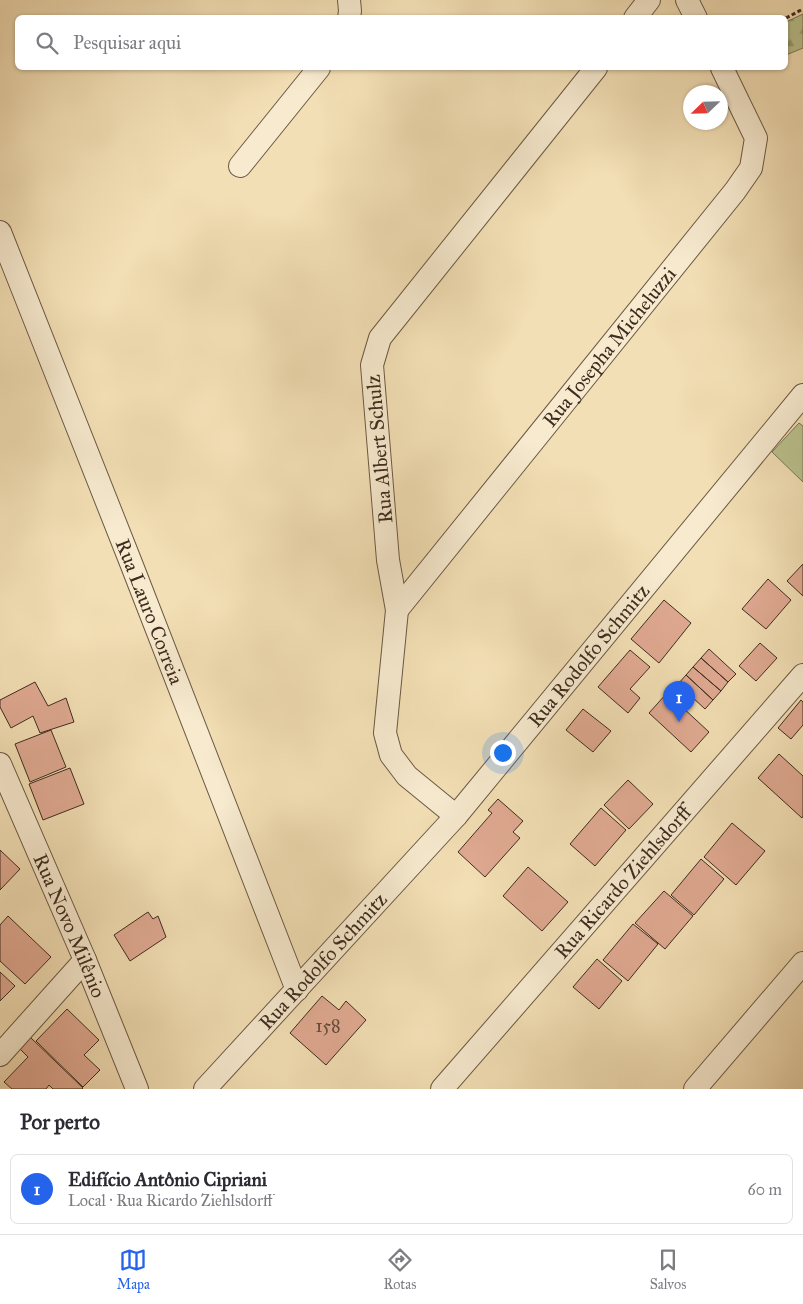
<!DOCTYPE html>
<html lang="pt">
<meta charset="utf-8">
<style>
body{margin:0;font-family:"IM FELL Great Primer",serif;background:#f7f7f7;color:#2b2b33}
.compass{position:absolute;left:683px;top:85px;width:45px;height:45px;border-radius:50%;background:#fff;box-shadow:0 1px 4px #0004;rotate:247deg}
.you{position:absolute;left:502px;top:752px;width:18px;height:18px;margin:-12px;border:4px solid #fff;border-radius:50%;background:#1a73e8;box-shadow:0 0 0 8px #1a73e833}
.badge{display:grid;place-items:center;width:32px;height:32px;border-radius:50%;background:#2563eb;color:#fff;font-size:16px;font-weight:700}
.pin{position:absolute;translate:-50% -41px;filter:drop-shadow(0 1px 2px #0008)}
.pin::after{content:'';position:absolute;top:26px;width:18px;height:15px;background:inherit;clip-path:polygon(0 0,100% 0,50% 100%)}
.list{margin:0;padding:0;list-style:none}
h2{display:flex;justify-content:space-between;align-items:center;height:65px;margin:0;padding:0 20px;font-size:21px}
h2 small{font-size:16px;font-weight:400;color:#7c7c81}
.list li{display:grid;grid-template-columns:32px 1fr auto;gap:15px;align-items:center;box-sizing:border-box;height:70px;margin:0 10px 10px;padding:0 10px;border:1px solid #e1e1e2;border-radius:8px}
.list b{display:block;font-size:19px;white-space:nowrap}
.list p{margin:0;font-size:16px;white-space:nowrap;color:#7c7c81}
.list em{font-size:16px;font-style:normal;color:#7c7c81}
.icon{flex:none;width:28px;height:28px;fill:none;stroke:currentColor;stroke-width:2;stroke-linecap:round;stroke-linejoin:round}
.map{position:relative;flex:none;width:803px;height:1089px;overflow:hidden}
.search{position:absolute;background:#fff;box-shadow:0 1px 4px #0004;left:15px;right:15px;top:15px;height:55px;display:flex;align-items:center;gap:12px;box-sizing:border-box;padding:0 18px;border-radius:8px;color:#7c7c81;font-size:19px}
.sheet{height:145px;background:#fff}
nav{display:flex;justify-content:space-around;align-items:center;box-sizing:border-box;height:70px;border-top:1px solid #e1e1e2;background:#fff;font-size:14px;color:#7c7c81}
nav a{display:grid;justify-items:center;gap:2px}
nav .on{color:#2563eb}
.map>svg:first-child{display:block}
.green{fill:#bac28e;stroke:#7c7756}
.forest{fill:url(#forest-firs);stroke:#7c7756}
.building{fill:#e0aa92;stroke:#3e2c1f}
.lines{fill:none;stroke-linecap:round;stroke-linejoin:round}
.street-casing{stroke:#6b5944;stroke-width:24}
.path{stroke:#3e2c1f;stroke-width:3;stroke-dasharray:4 2.5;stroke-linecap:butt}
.street{stroke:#f7eacf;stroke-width:22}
.labels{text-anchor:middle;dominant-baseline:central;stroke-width:4.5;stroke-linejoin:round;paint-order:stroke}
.number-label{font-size:18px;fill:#664c3c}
.street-label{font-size:20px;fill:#3e2c1f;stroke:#f7eacf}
</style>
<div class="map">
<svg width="803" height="1089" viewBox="0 0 803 1089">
<defs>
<pattern id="forest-firs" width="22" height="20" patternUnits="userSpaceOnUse" patternTransform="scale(1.25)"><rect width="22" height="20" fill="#bac28e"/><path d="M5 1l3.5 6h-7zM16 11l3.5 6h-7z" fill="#999e73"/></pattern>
</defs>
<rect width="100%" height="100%" fill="#f3dfb5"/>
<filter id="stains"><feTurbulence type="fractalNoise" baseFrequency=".004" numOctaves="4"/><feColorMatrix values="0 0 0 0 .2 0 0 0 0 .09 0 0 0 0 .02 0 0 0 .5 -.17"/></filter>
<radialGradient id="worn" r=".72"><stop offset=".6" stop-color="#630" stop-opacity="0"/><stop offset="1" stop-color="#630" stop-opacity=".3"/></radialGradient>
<path class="green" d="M 799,423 L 803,426 L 803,482 L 772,452 Z"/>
<path class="forest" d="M 803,14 L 803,48 L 786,55 L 786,22 Z"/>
<path class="building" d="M 803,564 L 803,596 L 787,581 Z
M 768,579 L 791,600 L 766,629 L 742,609 Z
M 664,600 L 691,623 L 659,663 L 631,639 Z
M 760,643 L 777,658 L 756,681 L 739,666 Z
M 709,649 L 736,674 L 728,682 L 701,658 Z
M 630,650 L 650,667 L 630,689 L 640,698 L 628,713 L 598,687 Z
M 701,658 L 728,682 L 721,691 L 693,667 Z
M 693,667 L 721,691 L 713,700 L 686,675 Z
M 686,675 L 713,700 L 705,709 L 678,684 Z
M 35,682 L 48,706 L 66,698 L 74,722 L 40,733 L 33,716 L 11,728 L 0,707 L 0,700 Z
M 667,693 L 709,732 L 691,752 L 649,713 Z
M 801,700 L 803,702 L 803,725 L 791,739 L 778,728 Z
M 583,709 L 611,731 L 593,752 L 566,730 Z
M 51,730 L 66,767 L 30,782 L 15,744 Z
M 779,754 L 803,776 L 803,816 L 802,818 L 758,778 Z
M 70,768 L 84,804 L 43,820 L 29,784 Z
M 628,780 L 653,804 L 629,829 L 604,805 Z
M 498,799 L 523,821 L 513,832 L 520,838 L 485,877 L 458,852 L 492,813 L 488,810 Z
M 601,808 L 626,830 L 595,866 L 570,844 Z
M 732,823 L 765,851 L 736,885 L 704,857 Z
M 0,850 L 20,869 L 0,890 Z
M 701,859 L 724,879 L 694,915 L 671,895 Z
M 528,867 L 568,902 L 542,931 L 503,896 Z
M 664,891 L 693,916 L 665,949 L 635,923 Z
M 148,912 L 153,919 L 158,916 L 166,937 L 130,961 L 114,935 Z
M 8,916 L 51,957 L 25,984 L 0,961 L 0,925 Z
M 633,924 L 658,944 L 628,981 L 603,960 Z
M 597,959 L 622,981 L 599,1009 L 573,987 Z
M 0,972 L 15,986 L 0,1001 Z
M 322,996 L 339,1010 L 346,1001 L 366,1020 L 326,1065 L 290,1033 Z
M 67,1009 L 99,1040 L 84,1055 L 100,1070 L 83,1087 L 36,1041 Z
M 30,1037 L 83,1088 L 82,1089 L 53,1089 L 49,1085 L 46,1089 L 12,1089 L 4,1082 L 28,1057 L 19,1048 Z"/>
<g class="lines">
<defs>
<g id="street">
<path d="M 687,0 L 696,18"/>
<path d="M 349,18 L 350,11 L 349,0"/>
<path d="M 635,18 L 649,0"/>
<path d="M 240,166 L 319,68"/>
<path id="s1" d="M 0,232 L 131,563 L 297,990"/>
<path id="s2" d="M 397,610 L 735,191 L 751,168 L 756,138 L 722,68"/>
<path id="s3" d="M 0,764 L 85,960 L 137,1089"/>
<path d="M 456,816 L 407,776 L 391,755 L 385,733 L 397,610 L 388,560 L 372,365 L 380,338 L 596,68"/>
<path d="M 0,1055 L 85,960"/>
<path id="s4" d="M 205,1089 L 456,816 L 803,395"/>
<path id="s5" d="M 442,1089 L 803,675"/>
<path d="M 695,1089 L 803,963"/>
</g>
</defs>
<use href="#street" class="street-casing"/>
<path class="path" d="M 786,18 L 803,9"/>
<use href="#street" class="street"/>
</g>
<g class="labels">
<g class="number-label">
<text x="328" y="1026">158</text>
</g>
<g class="street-label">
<text stroke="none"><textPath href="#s2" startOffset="338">Rua Josepha Micheluzzi</textPath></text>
<text transform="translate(379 449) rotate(-95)">Rua Albert Schulz</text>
<text stroke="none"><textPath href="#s1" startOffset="408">Rua Lauro Correia</textPath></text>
<text stroke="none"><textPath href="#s4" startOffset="579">Rua Rodolfo Schmitz</textPath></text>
<text stroke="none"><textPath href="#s5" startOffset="275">Rua Ricardo Ziehlsdorff</textPath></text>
<text stroke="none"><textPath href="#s3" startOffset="176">Rua Novo Milênio</textPath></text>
<text stroke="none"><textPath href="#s4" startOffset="174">Rua Rodolfo Schmitz</textPath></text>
</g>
</g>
<rect width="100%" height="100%" filter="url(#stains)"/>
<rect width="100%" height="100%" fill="url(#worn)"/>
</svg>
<svg class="compass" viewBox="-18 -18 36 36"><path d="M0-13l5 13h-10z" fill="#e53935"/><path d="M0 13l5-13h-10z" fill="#7c7c81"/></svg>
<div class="you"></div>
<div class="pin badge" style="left:679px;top:722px">1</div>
<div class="search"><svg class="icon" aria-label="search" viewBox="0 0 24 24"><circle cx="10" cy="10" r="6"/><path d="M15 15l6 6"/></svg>Pesquisar aqui</div>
</div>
<section class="sheet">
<h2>Por perto<small></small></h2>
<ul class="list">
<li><span class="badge">1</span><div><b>Edifício Antônio Cipriani</b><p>Local · Rua Ricardo Ziehlsdorff</p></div><em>60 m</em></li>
</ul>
</section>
<nav>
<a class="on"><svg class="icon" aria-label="map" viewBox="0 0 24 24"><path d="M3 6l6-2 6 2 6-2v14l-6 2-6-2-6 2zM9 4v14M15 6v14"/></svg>Mapa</a>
<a><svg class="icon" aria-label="directions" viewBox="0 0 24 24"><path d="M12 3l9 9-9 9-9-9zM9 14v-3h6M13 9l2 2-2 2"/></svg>Rotas</a>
<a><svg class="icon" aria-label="saved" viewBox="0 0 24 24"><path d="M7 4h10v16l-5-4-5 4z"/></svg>Salvos</a>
</nav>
